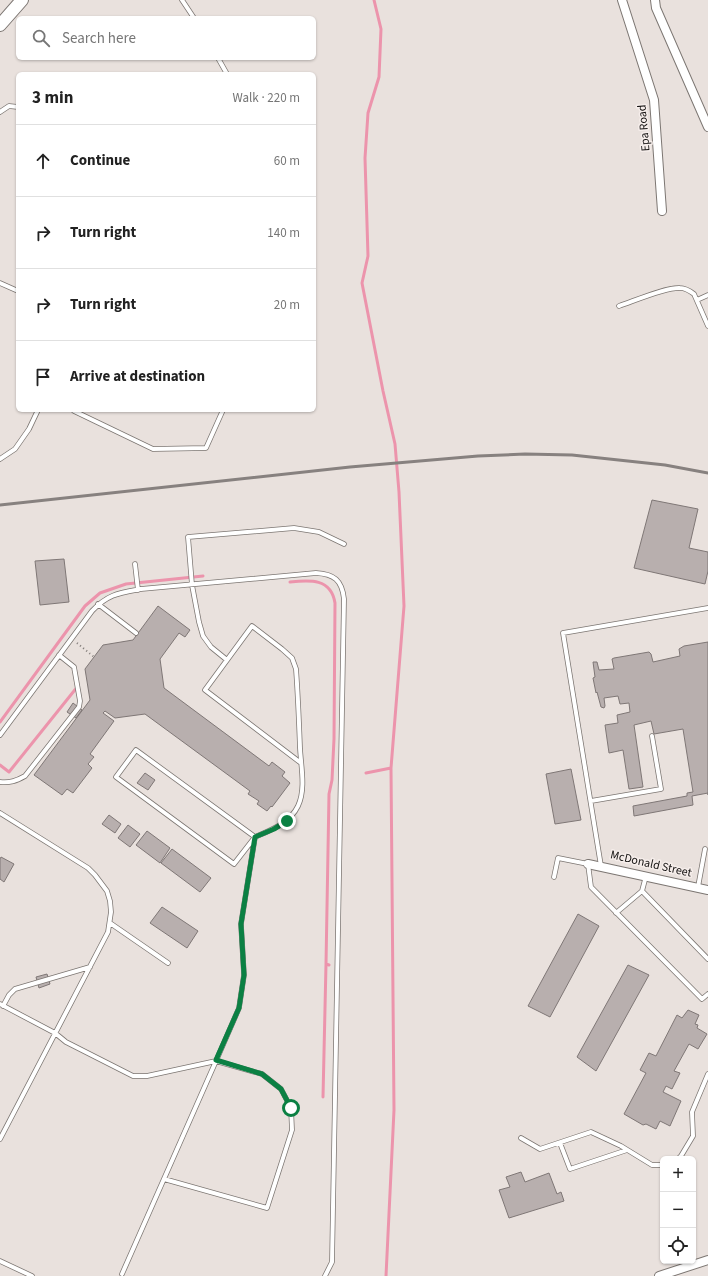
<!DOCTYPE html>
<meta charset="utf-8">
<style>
body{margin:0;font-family:"Source Sans 3",sans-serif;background:#f2f2f2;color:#222}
.controls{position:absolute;right:12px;bottom:12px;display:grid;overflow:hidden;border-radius:6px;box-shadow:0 1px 3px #0004}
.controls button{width:36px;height:36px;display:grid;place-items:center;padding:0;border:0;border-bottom:1px solid #e0e0e0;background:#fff;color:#222;font:20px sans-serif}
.stop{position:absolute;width:12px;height:12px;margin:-9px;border:3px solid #0b8043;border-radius:50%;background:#fff}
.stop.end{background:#0b8043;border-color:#fff;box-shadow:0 1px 4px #0008}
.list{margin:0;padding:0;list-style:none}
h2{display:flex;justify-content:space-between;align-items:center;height:52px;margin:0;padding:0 16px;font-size:17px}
h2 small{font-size:13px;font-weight:400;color:#767676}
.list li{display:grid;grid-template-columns:26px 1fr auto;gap:12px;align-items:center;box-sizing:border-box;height:72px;padding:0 16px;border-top:1px solid #e0e0e0}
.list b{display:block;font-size:15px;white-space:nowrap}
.list em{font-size:13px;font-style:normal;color:#767676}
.icon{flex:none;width:22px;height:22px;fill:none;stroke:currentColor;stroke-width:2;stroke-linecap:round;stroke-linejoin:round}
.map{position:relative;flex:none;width:708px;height:1276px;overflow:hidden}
.search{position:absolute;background:#fff;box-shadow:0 1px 3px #0004;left:16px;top:16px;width:300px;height:44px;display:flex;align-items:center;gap:10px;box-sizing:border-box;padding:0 14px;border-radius:6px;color:#767676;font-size:15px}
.panel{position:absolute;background:#fff;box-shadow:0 1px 3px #0004;left:16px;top:72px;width:300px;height:340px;border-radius:6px}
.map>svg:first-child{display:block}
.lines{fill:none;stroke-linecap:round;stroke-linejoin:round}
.stream{stroke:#ec94ac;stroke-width:3}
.building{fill:#b8afae;stroke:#7f7776}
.service-casing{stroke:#7c7672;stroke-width:5.5}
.minor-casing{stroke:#7c7672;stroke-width:10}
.secondary-casing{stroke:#7c7672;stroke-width:14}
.path{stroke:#807b78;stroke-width:2;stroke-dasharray:1 3;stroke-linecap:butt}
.service{stroke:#fff;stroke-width:4}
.minor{stroke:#fff;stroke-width:8}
.secondary{stroke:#fff;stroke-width:12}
.rail{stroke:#87817f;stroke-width:3}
.route{stroke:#0b8043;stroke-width:5}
.labels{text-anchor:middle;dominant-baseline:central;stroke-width:3;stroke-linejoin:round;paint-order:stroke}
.street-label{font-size:12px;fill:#131110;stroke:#f6eeeb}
</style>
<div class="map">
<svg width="708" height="1276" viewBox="0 0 708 1276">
<rect width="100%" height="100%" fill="#e9e1dd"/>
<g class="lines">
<path class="stream" d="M 374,0 L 381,29 L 379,77 L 368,113 L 365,158 L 368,256 L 362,283 L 383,391 L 395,444 L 399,492 L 404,606 L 391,768 L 394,1110 L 386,1276
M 290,582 C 310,580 331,578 335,603 L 334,739 L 332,780 L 329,794 L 326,964
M 0,722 L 85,606 L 100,593 L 126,584 L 203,576
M 0,765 L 9,772 L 78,686
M 366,773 L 391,768
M 323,1097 L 326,964 L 329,965"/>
</g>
<path class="building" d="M 652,500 L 698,509 L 689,548 L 708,552 L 708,571 L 705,584 L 634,568 Z
M 64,559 L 69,602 L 40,605 L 35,561 Z
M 158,606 L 190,630 L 185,637 L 179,633 L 160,659 L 164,688 L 269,766 L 272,762 L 285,772 L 282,776 L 290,783 L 272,807 L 271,806 L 267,811 L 257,804 L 259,801 L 248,794 L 250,791 L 145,714 L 115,718 L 105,711 L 103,713 L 114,721 L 90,754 L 94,757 L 88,764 L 92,768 L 73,793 L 67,789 L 62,795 L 34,775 L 90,700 L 85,669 L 103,645 L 133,640 Z
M 708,642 L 708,795 L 708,793 L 692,796 L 693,805 L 634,816 L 633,806 L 687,796 L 687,793 L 693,792 L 683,729 L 654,734 L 651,721 L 634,725 L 643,787 L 629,789 L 623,750 L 609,753 L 605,725 L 618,723 L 617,715 L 630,712 L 629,703 L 620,704 L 618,696 L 604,698 L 605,706 L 604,708 L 601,707 L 597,692 L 596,693 L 593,678 L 595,677 L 593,662 L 597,662 L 599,670 L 614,669 L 612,659 L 614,658 L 649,652 L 651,654 L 653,662 L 680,656 L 679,649 L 684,646 Z
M 73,703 L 82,710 L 76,718 L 67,712 Z
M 571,769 L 581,820 L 555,824 L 546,774 Z
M 145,773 L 155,780 L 148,790 L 137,783 Z
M 109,815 L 121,824 L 115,833 L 102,824 Z
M 128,825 L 140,834 L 130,847 L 118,838 Z
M 147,831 L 170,848 L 160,863 L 136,845 Z
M 172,849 L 211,878 L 200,892 L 161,863 Z
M 1,857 L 14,864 L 4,882 L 0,879 L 0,859 Z
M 162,907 L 198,931 L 187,948 L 150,923 Z
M 578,914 L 599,926 L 550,1017 L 528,1006 Z
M 628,965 L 649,975 L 596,1071 L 577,1057 Z
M 47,974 L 50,984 L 39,988 L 36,977 Z
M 688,1010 L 699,1015 L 695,1024 L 698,1025 L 697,1028 L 707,1034 L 698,1049 L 689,1044 L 674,1071 L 680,1073 L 672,1089 L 666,1086 L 663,1092 L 681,1101 L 670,1126 L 660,1121 L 656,1129 L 646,1124 L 643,1125 L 624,1114 L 646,1073 L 640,1070 L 649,1053 L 656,1056 L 677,1015 L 682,1018 Z
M 521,1172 L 525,1182 L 549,1173 L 557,1194 L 561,1192 L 564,1201 L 509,1218 L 499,1190 L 510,1187 L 506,1177 Z"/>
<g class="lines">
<defs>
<path id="service" d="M 182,0 L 194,18
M 218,58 L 227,74
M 0,112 L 9,106 L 18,107
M 0,283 L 18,291
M 697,300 L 708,295
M 619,306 C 634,301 666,287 680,288 C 686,288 690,291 694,294 L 708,326
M 74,411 L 153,449 L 206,448 L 223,410
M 0,459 L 15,449 L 29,429 L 38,410
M 135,564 L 138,590
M 98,604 L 136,633
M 227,660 L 211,647 L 203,636 L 199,622 L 192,585 L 188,537 L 294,528 L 319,532 L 344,544
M 0,735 L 92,611 C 108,594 119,593 141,589 L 316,573 C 334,574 342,580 344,599 L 332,1262 L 325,1276
M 136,750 L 255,837 L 234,864 L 116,777 Z
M 0,782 C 10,783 16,781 25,776 L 79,707 L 80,701 L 74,667 L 59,655
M 591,801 L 661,789 L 652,736
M 0,813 L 88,868 L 95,875 L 107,891 L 110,901 L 111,912 L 108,932 L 0,1139
M 601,866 L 563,633 L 708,608
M 554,877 L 558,858 L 588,864 L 591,887 L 702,999 L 708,994
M 698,887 L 705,849
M 642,891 L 708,959
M 616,913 L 642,891 L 646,876
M 110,923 L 168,963
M 0,1004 L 55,1033 L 66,1042 L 133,1076 L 147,1076 L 216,1061 L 239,1008 L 244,975 L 241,924 L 255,837 C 271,830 290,823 298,806 C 306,789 301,767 300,748 C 299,722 298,695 296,669 L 292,658 L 282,649 L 252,626 L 205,690 L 301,763
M 3,1006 L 9,995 L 15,989 L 90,967
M 521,1138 L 540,1149 L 591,1132 L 621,1146 L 652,1165 L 663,1165
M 560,1143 L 570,1169 L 627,1150
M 678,1159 L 681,1156 L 693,1136 L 692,1112 L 708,1074
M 0,1261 L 32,1276
M 122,1274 L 216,1061 L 262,1074 L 281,1089 L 291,1108 L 292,1130 L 267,1208 L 164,1179"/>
<path id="minor" d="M 622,0 L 654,100 L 662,211
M 655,0 L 656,8 L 708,127
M 588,864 L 708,890
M 659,1276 L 708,1260"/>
<path id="secondary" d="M 0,25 L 22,0"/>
</defs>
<use href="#service" class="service-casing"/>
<use href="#minor" class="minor-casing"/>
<use href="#secondary" class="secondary-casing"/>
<path class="path" d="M 77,643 L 94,657"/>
<use href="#service" class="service"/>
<use href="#minor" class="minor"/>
<use href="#secondary" class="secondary"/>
<path class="rail" d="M 0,505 L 350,467 L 478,456 L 525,454 L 572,455 L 665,465 L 708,473"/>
</g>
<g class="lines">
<path class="route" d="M 287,821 L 274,829 L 255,837 L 241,924 L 244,975 L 239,1008 L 216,1060 L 262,1074 L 281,1089 L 291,1108"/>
</g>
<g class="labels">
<g class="street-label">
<text transform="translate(644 128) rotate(-95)">Epa Road</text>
<text transform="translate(651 864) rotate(13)">McDonald Street</text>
</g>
</g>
</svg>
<div class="controls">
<button>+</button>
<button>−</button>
<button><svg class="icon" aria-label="locate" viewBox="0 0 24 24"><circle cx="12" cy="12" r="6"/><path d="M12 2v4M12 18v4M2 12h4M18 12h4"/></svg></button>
</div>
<div class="stop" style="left:291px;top:1108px"></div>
<div class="stop end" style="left:287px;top:821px"></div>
<div class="search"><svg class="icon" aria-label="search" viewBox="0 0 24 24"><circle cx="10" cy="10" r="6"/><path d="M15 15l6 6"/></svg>Search here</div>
<section class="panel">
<h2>3 min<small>Walk · 220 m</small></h2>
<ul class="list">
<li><svg class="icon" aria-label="ahead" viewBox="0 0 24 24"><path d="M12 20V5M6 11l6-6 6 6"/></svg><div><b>Continue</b></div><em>60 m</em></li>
<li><svg class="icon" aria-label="right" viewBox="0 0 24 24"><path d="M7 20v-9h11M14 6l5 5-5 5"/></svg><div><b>Turn right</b></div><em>140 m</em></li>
<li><svg class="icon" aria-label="right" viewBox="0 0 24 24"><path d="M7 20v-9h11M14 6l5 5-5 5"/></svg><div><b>Turn right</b></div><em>20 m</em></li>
<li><svg class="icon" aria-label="arrive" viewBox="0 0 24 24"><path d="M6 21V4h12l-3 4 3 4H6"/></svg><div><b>Arrive at destination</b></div></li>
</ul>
</section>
</div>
